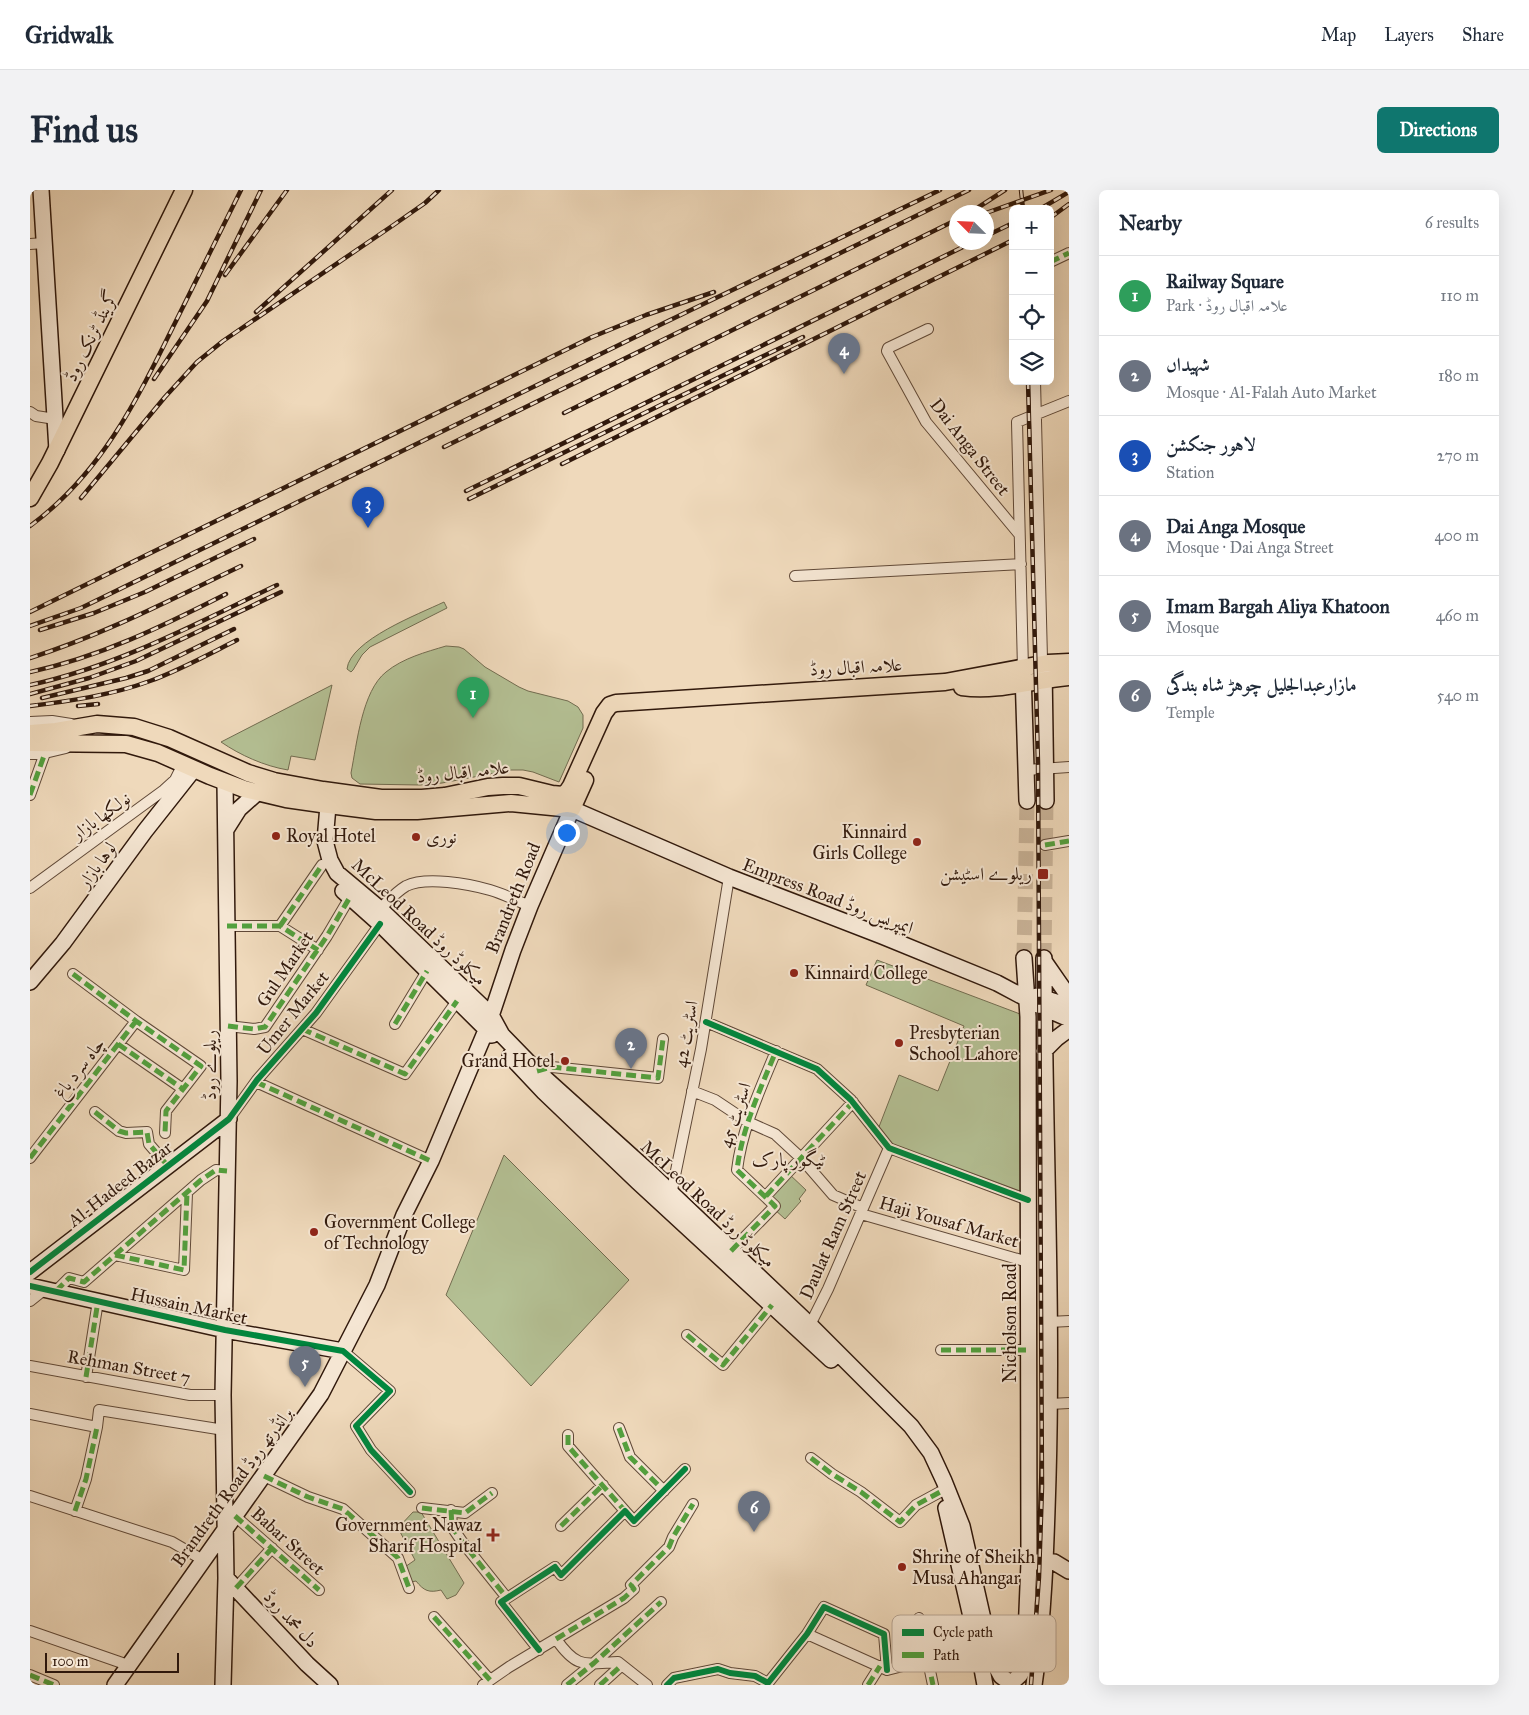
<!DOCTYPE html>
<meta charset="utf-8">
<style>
body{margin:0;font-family:"IM FELL Great Primer",Amiri,serif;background:#f2f2f3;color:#1f2937}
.controls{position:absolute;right:15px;top:15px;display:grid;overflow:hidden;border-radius:8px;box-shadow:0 5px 20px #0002}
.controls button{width:45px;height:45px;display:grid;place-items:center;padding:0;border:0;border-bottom:1px solid #e0e1e3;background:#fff;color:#1f2937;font:25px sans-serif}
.compass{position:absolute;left:919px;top:15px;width:45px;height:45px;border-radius:50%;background:#fff;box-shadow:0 5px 20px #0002;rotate:294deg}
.scale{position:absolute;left:15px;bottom:12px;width:134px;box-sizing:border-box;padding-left:5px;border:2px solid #31190c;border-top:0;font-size:14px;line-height:18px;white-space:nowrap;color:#31190c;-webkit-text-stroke:4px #f5e6d3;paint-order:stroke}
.you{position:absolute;left:536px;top:642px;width:18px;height:18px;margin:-12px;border:4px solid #fff;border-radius:50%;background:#1a73e8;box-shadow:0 0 0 8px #1a73e833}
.badge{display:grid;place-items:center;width:32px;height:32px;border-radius:50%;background:#0f766e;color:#fff;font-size:16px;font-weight:700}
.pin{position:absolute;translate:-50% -41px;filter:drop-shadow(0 1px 2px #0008)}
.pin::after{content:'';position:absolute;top:26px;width:18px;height:15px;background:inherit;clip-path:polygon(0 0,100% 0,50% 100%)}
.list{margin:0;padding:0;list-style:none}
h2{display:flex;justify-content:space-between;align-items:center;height:65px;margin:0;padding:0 20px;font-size:21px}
h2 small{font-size:16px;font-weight:400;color:#747a83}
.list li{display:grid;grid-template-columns:32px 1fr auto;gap:15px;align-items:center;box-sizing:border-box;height:80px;padding:0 20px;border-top:1px solid #e0e1e3}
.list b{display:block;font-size:19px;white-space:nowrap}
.list p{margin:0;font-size:16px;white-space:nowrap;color:#747a83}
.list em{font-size:16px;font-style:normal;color:#747a83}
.icon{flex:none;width:28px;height:28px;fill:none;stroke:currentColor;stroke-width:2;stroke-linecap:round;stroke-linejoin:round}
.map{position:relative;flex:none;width:1039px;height:1495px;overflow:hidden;border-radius:8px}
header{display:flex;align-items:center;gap:30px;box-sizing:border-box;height:70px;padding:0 25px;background:#fff;border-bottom:1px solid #e0e1e3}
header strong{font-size:24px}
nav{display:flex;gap:28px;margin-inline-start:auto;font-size:18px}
.intro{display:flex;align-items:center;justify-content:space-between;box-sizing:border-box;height:120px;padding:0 30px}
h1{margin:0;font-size:35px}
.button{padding:12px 22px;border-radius:8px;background:#0f766e;color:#fff;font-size:18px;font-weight:700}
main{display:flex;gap:30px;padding:0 30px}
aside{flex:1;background:#fff;border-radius:8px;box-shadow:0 5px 20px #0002}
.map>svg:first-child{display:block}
.green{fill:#b4c094;stroke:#726c50}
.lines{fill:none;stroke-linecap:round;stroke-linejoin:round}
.secondary-tunnel{stroke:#c9b398;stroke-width:15;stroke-dasharray:15 8;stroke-linecap:butt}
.street-casing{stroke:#604938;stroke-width:12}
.secondary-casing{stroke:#31190c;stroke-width:18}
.primary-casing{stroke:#31190c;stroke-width:19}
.street{stroke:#f5e6d3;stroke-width:10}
.secondary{stroke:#f5e6d3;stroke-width:15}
.primary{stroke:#efd9bb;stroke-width:16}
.rail-casing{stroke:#31190c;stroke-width:4.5}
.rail{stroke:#f5e6d3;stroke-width:2.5;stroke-dasharray:8;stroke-linecap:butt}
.quiet{stroke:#52a13e;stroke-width:5;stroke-dasharray:10 5;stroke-linecap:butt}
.cycleway-casing{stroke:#f5e6d3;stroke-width:9}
.cycleway{stroke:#00873e;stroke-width:6}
.poi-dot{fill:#8f2418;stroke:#f5e6d3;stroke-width:2}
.labels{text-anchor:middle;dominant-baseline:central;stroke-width:4;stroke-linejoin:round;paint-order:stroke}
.street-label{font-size:18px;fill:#31190c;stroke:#f5e6d3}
.poi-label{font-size:18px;fill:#31190c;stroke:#f5e6d3;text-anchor:start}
.neighbourhood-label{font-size:19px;fill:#31190c;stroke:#f5e6d3}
.key{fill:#f5e6d3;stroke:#baa897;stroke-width:1}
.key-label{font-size:14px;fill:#31190c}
</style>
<header>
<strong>Gridwalk</strong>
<nav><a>Map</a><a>Layers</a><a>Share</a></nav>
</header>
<div class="intro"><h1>Find us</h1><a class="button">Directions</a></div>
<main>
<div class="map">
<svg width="1039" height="1495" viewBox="0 0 1039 1495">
<rect width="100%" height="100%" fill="#efd9bb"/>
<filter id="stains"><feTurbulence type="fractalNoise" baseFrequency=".004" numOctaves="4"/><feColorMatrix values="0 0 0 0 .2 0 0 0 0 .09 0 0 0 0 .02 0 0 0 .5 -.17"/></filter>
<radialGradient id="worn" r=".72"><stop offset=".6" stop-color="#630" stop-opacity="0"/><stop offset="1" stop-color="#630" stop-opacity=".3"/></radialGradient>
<path class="green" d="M 414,412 L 417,418 L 340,457 L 332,465 L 323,480 L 321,482 L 317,479 C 320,450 389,424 414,412 Z
M 416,456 L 429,457 L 434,459 L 455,477 L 489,497 L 498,501 L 538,511 L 548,517 L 553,525 L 553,538 L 529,592 L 503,582 L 493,580 L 481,580 L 412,593 L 390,595 L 330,594 L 322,588 L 321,583 C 327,553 332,501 356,482 C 373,468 396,462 416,456 Z
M 302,495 L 285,570 L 261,566 L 258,580 C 234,576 210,565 191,552 Z
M 847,770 L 998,827 L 998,1010 L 859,958 L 847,942 L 869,885 L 908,901 L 934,836 L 836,795 Z
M 474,965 L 599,1090 L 501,1196 L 416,1105 Z
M 758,983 L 776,1000 L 769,1009 L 771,1011 L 755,1029 L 743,1018 L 736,1006 Z
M 383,1322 L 391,1322 L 434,1393 L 426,1405 L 417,1409 L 411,1400 C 399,1403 394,1401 386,1391 L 377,1393 L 372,1379 L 385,1370 L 368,1338 Z"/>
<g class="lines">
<path class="secondary-tunnel" d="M 994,768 L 997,611
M 1014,768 L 1016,611"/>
<defs>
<path id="street" d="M 0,54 L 14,53
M 1020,72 L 1039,63
M 898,139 L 858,158 L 857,161 L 896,232 L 989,344
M 1005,191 L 1012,469 L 1014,474
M 0,222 L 6,226 L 25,229
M 765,386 L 991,374
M 993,479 L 987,232 L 1039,211
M 0,532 L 22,531 L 41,534
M 0,564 L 15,563 L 36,558
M 996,580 L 1039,577
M 0,605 L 15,563
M 1015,655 L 1039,651
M 0,698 L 134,600 L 145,590 L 153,574
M 350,719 C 358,711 366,702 376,696 C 396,686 439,694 460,700 C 474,704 487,711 500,716
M 197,736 L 250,736 L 288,760
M 250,736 L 292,675
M 43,784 L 106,831 L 171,876 L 136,921 L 135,943
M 676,832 L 787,879 L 821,910 L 859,958 L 998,1010
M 365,834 L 397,781
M 198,836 L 224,839 L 235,837 L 297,746 L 320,707
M 272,839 L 375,884 L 427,811
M 88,854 L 153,899
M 507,881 L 522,877 L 628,888 L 633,849
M 226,892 L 401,971
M 662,901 L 685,910 L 718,932 L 745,944 L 771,968 L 803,1005 L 833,1018
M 65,922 L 89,941 L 96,943 L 117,942 L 119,954 L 138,976
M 199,929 L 227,890 L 286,823 L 350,734
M 0,968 L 106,831
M 641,1005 L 671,859 L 699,687
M 736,1006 L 823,912
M 831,1024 L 998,1072
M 701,1061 L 745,1016 L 707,980 C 712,938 730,900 746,861
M 85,1065 L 154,1080 L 157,1003
M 26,1101 L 39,1088 L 54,1092 L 171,990 L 186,980 L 197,981
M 0,1111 L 15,1099
M 1019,1132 L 1039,1131
M 778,1139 L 798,1099 L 859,958
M 657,1145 L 693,1175 L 742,1115
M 911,1160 L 998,1160
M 313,1161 L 360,1201 L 326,1236 L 341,1260 L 380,1302
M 0,1176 L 160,1205 L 193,1205
M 56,1187 L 68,1111
M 1020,1214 L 1039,1213
M 0,1224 L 67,1237 L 69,1220 L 194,1240
M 589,1238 L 600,1267 L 634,1301
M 538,1245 L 538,1256 L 595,1321
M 781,1268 L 802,1284 L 831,1302 L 870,1332 L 886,1315 L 910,1302
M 234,1286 L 278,1307 L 313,1319 L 368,1368 L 379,1398
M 0,1306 L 142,1352 L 173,1370
M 392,1318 L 435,1323 L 462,1303
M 421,1320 L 422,1337 L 433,1353 L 477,1408
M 45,1321 L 56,1289 L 67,1237
M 205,1326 L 289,1400
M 531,1336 L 573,1295
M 206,1398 L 242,1358
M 404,1427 L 460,1490
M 889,1428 L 903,1495
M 0,1441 L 98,1475
M 777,1444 L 857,1480 L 948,1457
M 526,1449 C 547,1479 554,1474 588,1472 L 617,1495
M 509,1460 L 471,1412 L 525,1377 L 531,1385 L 595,1321 L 604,1331 L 655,1279
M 0,1485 L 24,1495
M 453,1495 L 479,1477 L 594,1408 L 604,1399 L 601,1395 L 639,1357 L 643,1347 L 663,1314
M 537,1495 L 564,1473 L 631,1412
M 570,1495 L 592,1475
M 637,1495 L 644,1488 L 688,1479 L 700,1483 L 725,1486 L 738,1493 L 777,1444 L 794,1417 L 854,1444 L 857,1480
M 838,1495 L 850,1476"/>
<path id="secondary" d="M 11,0 L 27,260
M 1014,478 L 1016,611
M 993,482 L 997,611
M 299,604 L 295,651 L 300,670 L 307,683 L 350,719 L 461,825 L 472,845 L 507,881 L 618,981 L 780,1135 L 881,1236 L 901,1263 L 914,1291 L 932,1336 L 962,1469 L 971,1486 L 983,1495
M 197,638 L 209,619 L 228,602
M 313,701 L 350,734 L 462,845
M 1014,771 L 1039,807
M 0,792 L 33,753 L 115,641 L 164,579
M 1007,806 L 1039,816
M 1014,861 L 1027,848 L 1039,839
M 480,866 L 514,902 L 608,992 L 801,1170
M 0,1082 L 199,929
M 0,1096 L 195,1140 L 313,1161
M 916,1318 L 948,1457 L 955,1495
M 1005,1372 L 1024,1372 L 1039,1381
M 196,1388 L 277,1474 L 300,1495
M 85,1495 L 291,1204 L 347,1095 L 374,1025 L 401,971 L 457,838 L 483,760 L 500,716 L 542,619 L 699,687 L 852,746 L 967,793 L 1014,818 L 1039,829
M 193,1495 L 196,1388 L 193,1205 L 199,891 L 195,593
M 979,1495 L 990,1485 L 995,1469 L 999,1372 L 998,827 L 994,768
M 1004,1495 C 1014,1427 1016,1356 1018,1287 C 1023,1114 1014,941 1014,768"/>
<path id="primary" d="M 0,308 L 20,273 L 154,0
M 932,497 C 968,502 1004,490 1039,487
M 0,543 L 26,541 L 67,534 L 104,537 L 139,548 L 218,583 L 244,591 L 293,600 L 351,608 L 392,608 L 415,606 L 458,597 L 473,596 L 489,596 L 522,604 L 533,605 L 537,602 L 541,596 L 574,523 L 580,515 L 586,513 L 915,492 L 1018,473 L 1039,472
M 0,553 L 96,554 L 128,563 L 180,586 L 214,599 L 256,609 L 291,614 L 346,621 L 387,621 L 481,613 L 542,619 L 555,590"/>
</defs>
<use href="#street" class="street-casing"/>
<use href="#secondary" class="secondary-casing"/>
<use href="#primary" class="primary-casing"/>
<use href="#street" class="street"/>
<use href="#secondary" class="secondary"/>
<use href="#primary" class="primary"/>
<defs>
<path id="rail" d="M 991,0 L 993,19
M 1010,19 L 1039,2
M 941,22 L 975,0
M 956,23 L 1021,0
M 1020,28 L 1039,14
M 956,46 L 983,33
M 195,85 L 257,0
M 226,122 L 362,0
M 124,189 L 177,111 L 231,0
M 998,191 L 1008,573 L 1012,1297 L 1009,1387 L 1001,1495
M 638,212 L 773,147
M 534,223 L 926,30
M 414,257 L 939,0
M 532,274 L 983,50
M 436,301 L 943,52
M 51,308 L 135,207 L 167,172 L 193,151 L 365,34 L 395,13 L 409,0
M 439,309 L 643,209
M 0,336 C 71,284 107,210 145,133 C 167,89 189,44 211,0
M 0,422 L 562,147 L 616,125 L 684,102
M 0,436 L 51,418 L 636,132 L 910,0
M 10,440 L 64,423 L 115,402 L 224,349
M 0,468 C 73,445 142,409 211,376
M 0,482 C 70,467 133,436 196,404
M 0,495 C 88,476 167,433 247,395
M 0,504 L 59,488 L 106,471 L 251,402
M 12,508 L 96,488 L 118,481 L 204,439
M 0,516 C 41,511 82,505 120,491 C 150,480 179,464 207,450
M 48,516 L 68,514"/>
</defs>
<use href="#rail" class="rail-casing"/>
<use href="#rail" class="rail"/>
<path class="quiet" d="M 1020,72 L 1039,63
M 0,605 L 15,563
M 1015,655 L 1039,651
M 197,736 L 250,736 L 288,760
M 250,736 L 292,675
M 43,784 L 106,831 L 171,876 L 136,921 L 135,943
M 365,834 L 397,781
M 198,836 L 224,839 L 235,837 L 297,746 L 320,707
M 272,839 L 375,884 L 427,811
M 88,854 L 153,899
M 507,881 L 522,877 L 628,888 L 633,849
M 226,892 L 401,971
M 65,922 L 89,941 L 96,943 L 117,942 L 119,954 L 138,976
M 0,968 L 106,831
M 736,1006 L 823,912
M 701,1061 L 745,1016 L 707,980 C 712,938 730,900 746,861
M 85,1065 L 154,1080 L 157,1003
M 26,1101 L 39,1088 L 54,1092 L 171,990 L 186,980 L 197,981
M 657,1145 L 693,1175 L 742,1115
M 911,1160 L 998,1160
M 56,1187 L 68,1111
M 589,1238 L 600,1267 L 634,1301
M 538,1245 L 538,1256 L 595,1321
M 781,1268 L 802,1284 L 831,1302 L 870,1332 L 886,1315 L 910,1302
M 234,1286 L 278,1307 L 313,1319 L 368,1368 L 379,1398
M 392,1318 L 435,1323 L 462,1303
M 421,1320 L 422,1337 L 433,1353 L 477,1408
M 45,1321 L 56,1289 L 67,1237
M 205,1326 L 289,1400
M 531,1336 L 573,1295
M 206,1398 L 242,1358
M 404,1427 L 460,1490
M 889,1428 L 903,1495
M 526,1449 L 594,1408 L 604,1399 L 601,1395 L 639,1357 L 643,1347 L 663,1314
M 0,1485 L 24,1495
M 537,1495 L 564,1473 L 631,1412
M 570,1495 L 592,1475
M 838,1495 L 850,1476"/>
<defs>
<path id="cycleway" d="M 676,832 L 787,879 L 821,910 L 859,958 L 998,1010
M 0,1082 L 199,929 L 227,890 L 286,823 L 350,734
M 0,1096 L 195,1140 L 313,1161 L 360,1201 L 326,1236 L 341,1260 L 380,1302
M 509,1460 L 471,1412 L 525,1377 L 531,1385 L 595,1321 L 604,1331 L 655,1279
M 637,1495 L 644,1488 L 688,1479 L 700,1483 L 725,1486 L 738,1493 L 777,1444 L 794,1417 L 854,1444 L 857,1480"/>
</defs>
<use href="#cycleway" class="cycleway-casing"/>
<use href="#cycleway" class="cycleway"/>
</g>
<g class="poi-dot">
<circle cx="246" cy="646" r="5"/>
<circle cx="386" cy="647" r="5"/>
<circle cx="887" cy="652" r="5"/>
<rect x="1007" y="678" width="12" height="12" rx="2.5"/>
<circle cx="764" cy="783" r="5"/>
<circle cx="869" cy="853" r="5"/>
<circle cx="535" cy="871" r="5"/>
<circle cx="284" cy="1042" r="5"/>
<path d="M460.5 1337.5h5v5h5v5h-5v5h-5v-5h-5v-5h5z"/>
<circle cx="872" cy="1377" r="5"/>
</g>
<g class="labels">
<g class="street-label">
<text transform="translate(61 146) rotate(-64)">گرینڈ ٹرنک روڈ</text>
<text transform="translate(940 257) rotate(52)">Dai Anga Street</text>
<text transform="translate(826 477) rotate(-3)">علامہ اقبال روڈ</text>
<text transform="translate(433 582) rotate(-6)">علامہ اقبال روڈ</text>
<text transform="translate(71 626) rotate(-36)">نولکھا بازار</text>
<text transform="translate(67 675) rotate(-54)">لوہا بازار</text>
<text transform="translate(798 706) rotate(21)">Empress Road ایمپریس روڈ</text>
<text transform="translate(483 708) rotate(-68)">Brandreth Road</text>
<text transform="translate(389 732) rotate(43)">McLeod Road میکلوڈ روڈ</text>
<text transform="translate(255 779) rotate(-56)">Gul Market</text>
<text transform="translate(263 823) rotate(-51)">Umer Market</text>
<text transform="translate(656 844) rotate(-80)">اسٹریٹ 42</text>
<text transform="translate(180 875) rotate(-90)">ریلوے روڈ</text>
<text transform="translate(49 878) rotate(-52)">چاہ سرد باغ</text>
<text transform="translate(705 925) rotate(-72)">اسٹریٹ 45</text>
<text transform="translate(90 994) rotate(-38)">Al-Hadeed Bazar</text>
<text transform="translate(678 1014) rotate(43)">McLeod Road میکلوڈ روڈ</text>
<text transform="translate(919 1032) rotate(16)">Haji Yousaf Market</text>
<text transform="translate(803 1045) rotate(-66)">Daulat Ram Street</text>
<text transform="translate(159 1116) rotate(12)">Hussain Market</text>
<text transform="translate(980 1133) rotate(-90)">Nicholson Road</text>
<text transform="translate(99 1177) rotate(10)">Rehman Street 7</text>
<text transform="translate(202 1297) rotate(-54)">Brandreth Road برانڈرتھ روڈ</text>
<text transform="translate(258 1351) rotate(42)">Babar Street</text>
<text transform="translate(261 1429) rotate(47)">دل محمد روڈ</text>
</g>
<g class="poi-label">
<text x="877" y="642" text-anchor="end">Kinnaird<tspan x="877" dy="21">Girls College</tspan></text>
<text x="256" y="646">Royal Hotel</text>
<text x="396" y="647">نوری</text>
<text x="1002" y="684" text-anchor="end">ریلوے اسٹیشن</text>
<text x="774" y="783">Kinnaird College</text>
<text x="879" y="843">Presbyterian<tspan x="879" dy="21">School Lahore</tspan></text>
<text x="525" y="871" text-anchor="end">Grand Hotel</text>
<text x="294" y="1032">Government College<tspan x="294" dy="21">of Technology</tspan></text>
<text x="452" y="1335" text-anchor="end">Government Nawaz<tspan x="452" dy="21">Sharif Hospital</tspan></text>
<text x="882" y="1367">Shrine of Sheikh<tspan x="882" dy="21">Musa Ahangar</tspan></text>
</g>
<g class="neighbourhood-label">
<text x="759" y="969">ٹیگور پارک</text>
</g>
</g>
<rect x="862" y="1425" width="164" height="57" rx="8" class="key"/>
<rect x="872" y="1439" width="22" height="7" fill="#00873e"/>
<rect x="872" y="1462" width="22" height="6" fill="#52a13e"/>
<g class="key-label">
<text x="903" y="1447">Cycle path</text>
<text x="903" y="1470">Path</text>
</g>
<rect width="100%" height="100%" filter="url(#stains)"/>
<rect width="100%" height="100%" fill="url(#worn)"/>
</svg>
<div class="controls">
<button>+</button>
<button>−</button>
<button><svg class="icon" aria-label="locate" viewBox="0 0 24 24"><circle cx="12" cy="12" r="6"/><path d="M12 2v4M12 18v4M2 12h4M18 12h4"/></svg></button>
<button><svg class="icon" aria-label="layers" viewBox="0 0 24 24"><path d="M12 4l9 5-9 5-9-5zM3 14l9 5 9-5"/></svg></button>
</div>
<svg class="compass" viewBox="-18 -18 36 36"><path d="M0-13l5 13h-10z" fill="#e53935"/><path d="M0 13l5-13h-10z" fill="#747a83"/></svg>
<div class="scale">100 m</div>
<div class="you"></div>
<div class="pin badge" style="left:443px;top:528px;background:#2e9e5b">1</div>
<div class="pin badge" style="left:601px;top:879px;background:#6b7280">2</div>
<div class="pin badge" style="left:338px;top:338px;background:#1a4fb4">3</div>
<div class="pin badge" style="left:814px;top:184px;background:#6b7280">4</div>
<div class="pin badge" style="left:275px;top:1197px;background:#6b7280">5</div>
<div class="pin badge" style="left:724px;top:1342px;background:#6b7280">6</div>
</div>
<aside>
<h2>Nearby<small>6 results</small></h2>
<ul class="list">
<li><span class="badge" style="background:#2e9e5b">1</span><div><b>Railway Square</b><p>Park · علامہ اقبال روڈ</p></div><em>110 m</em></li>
<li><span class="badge" style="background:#6b7280">2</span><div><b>شہیداں</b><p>Mosque · Al-Falah Auto Market</p></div><em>180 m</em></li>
<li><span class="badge" style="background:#1a4fb4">3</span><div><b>لاہور جنکشن</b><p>Station</p></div><em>270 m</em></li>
<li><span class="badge" style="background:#6b7280">4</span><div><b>Dai Anga Mosque</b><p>Mosque · Dai Anga Street</p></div><em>400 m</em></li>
<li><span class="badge" style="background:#6b7280">5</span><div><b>Imam Bargah Aliya Khatoon</b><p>Mosque</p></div><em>460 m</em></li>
<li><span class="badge" style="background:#6b7280">6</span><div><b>مازارعبدالجلیل چوہڑ شاہ بندگی</b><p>Temple</p></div><em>540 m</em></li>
</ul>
</aside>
</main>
